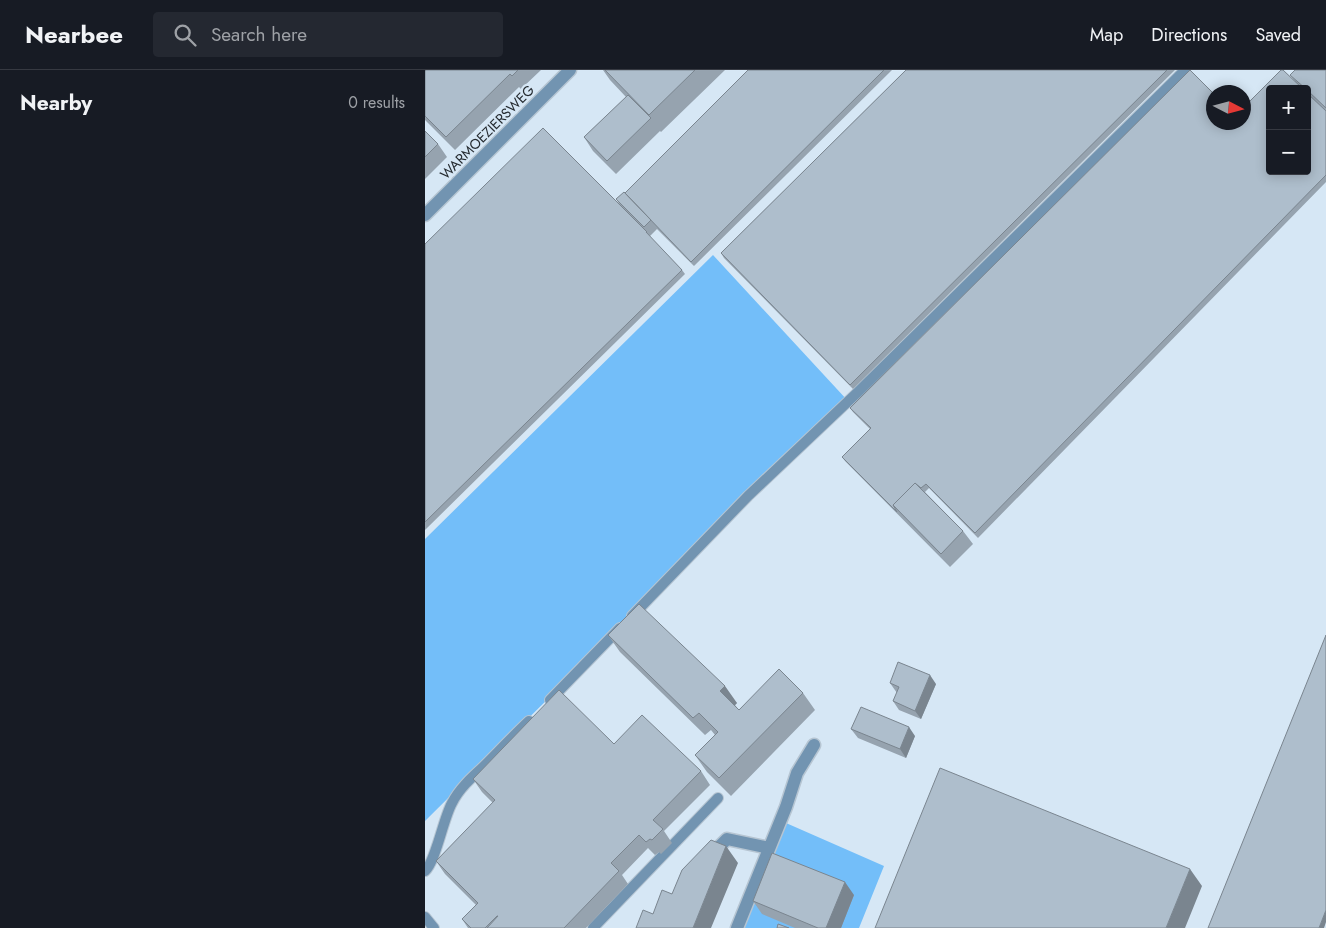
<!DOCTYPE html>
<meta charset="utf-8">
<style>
body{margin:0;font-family:Jost,sans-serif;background:#242831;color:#f1f3f6}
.controls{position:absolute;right:15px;top:15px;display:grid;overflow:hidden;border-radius:5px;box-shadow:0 2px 12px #0003}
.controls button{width:45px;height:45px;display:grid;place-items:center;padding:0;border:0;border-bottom:1px solid #363941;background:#171b24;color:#f1f3f6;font:25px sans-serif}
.compass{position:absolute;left:781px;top:15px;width:45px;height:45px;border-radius:50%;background:#171b24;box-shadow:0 2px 12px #0003;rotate:96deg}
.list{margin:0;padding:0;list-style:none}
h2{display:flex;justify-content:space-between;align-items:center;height:65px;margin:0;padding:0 20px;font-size:21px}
h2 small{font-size:16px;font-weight:400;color:#9ea1a6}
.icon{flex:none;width:28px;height:28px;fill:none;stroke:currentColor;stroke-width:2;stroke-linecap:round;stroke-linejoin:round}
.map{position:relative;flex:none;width:901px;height:858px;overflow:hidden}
header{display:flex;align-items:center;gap:30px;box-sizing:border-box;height:70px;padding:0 25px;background:#171b24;border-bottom:1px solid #363941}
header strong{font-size:24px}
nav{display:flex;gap:28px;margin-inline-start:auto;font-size:18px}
.search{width:350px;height:45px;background:#242831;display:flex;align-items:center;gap:12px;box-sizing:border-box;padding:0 18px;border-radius:5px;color:#9ea1a6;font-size:19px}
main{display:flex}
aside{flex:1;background:#171b24}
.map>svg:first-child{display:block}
.green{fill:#73bef9}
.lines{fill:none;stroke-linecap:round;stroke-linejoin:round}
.lane-casing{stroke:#b6c5d2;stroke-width:12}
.street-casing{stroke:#b6c5d2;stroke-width:15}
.lane{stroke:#7294b1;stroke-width:10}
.street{stroke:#7294b1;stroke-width:12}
.wall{fill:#96a3af;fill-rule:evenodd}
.shaded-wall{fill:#7a858f}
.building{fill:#aebecc;stroke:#7a858f}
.labels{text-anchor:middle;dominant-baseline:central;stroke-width:4.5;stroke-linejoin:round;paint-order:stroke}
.street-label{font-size:14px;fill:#252b30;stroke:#d6e7f5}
</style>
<header>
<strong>Nearbee</strong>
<div class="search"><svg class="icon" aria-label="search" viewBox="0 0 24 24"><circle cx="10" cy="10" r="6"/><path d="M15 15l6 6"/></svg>Search here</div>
<nav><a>Map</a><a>Directions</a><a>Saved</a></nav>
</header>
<main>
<aside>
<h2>Nearby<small>0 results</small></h2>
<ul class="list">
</ul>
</aside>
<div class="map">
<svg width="901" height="858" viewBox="0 0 901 858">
<rect width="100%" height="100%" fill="#d6e7f5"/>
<path class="green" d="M 288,185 L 423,331 L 0,751 L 0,469 Z
M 361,753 L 459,796 L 434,858 L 319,858 Z"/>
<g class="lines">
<defs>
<path id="lane" d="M 207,546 L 323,426 L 433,322 L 760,0
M 125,630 L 195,558
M 0,801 C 11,791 18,749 27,733 C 34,719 46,708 57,698 C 73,682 88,666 104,651
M 0,847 L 9,858
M 168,858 L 293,728"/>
<path id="street" d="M 0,145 L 145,0
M 285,786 L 302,769 L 344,778
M 312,858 L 361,737 L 372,703 L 389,675"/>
</defs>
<use href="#lane" class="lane-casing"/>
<use href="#street" class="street-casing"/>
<use href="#lane" class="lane"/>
<use href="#street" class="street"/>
</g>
<path class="wall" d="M 1,0 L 116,0 L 96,19 L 94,17 L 30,80 L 0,50 L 0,1 Z
M 178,0 L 300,0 L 236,62 L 235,61 L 191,104 L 168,81 L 159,67 L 201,27 L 185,10 Z
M 323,0 L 467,0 L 269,196 L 232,159 L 225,166 L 224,166 L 257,200 L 260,204 L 0,460 L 0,174 L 195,135 L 191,129 L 200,123 Z
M 481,0 L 750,0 L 428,319 L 299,188 L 296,183 Z
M 765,0 L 788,23 L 788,52 L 818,52 L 818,38 L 856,0 L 858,0 L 870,11 L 865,5 L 870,0 L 901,0 L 901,112 L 553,468 L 504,418 L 500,422 L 538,461 L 548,474 L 525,497 L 420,391 L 417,387 L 445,359 L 428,342 L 425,338 ZM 845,19 L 882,19 L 882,101 L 845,101 Z
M 0,61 L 13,74 L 22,87 L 0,109 Z
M 183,565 L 312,633 L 310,635 L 314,640 L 378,623 L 390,640 L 306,726 L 282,702 L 270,685 L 290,665 L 286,660 L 280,665 L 195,582 Z
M 465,613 L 511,614 L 496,649 L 474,640 L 468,631 L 472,623 Z
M 426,659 L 490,666 L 481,688 L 433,668 Z
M 189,674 L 276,701 L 285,715 L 239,761 L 247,773 L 236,784 L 234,782 L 230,785 L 223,778 L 197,805 L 203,814 L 161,858 L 43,858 L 37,849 L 51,835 L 20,804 L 11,791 L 68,733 L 57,722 L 48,709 Z
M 429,825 L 416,858 L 370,858 L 337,844 L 328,831 Z"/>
<path class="shaded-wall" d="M 505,605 L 511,614 L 496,649 L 490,641 Z
M 300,616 L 312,633 L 307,638 L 295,621 Z
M 484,657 L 490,666 L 481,688 L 475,679 Z
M 301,776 L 313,793 L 286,858 L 268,858 Z
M 765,799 L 777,816 L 760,858 L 741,858 Z
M 420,812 L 429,825 L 416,858 L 401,858 Z
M 901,840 L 901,852 L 899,858 L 894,858 Z"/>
<path class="building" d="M 1,0 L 93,0 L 87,6 L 85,4 L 21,67 L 0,46 L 0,1 Z
M 180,0 L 270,0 L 224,45 Z
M 323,0 L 459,0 L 266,192 L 200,123 Z
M 481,0 L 742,0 L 425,315 L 296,183 Z
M 765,0 L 788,23 L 788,52 L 818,52 L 818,38 L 856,0 L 858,0 L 878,19 L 845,19 L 845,101 L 882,101 L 882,23 L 901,41 L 901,105 L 550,463 L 501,414 L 496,418 L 490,413 L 468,435 L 472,442 L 417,387 L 446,358 L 425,338 Z
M 870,0 L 901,0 L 901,38 L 882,20 L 882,19 L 881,19 L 865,5 Z
M 203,25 L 226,48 L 182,91 L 159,67 Z
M 118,58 L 222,162 L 221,162 L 257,200 L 0,452 L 0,174 Z
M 0,61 L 13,74 L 0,87 Z
M 199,122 L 226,150 L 219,157 L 191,129 Z
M 490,413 L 538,461 L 516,484 L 468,435 Z
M 214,534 L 300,616 L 295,621 L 314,640 L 354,599 L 378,623 L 294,708 L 270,685 L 293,662 L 274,643 L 268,648 L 183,565 Z
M 901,565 L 901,840 L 894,858 L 783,858 Z
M 473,592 L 505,605 L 490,641 L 468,631 L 474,617 L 465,613 Z
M 134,620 L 189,674 L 217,645 L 276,701 L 228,750 L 238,759 L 227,770 L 225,769 L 221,772 L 214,765 L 186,793 L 194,801 L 139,858 L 62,858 L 73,846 L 72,846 L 60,858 L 46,858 L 37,849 L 53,833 L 11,791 L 70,730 L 48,709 Z
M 436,637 L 484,657 L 475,679 L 426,659 Z
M 515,698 L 765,799 L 741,858 L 450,858 Z
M 286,770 L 301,776 L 268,858 L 211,858 L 218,840 L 228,844 L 237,820 L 247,824 L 257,800 Z
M 347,783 L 420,812 L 401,858 L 393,858 L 328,831 Z
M 353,854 L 364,858 L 352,858 Z"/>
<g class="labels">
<g class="street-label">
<text transform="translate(62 62) rotate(-45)">WARMOEZIERSWEG</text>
</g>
</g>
</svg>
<div class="controls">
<button>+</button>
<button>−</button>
</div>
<svg class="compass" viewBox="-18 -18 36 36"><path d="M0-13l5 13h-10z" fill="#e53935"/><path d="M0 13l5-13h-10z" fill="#9ea1a6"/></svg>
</div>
</main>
